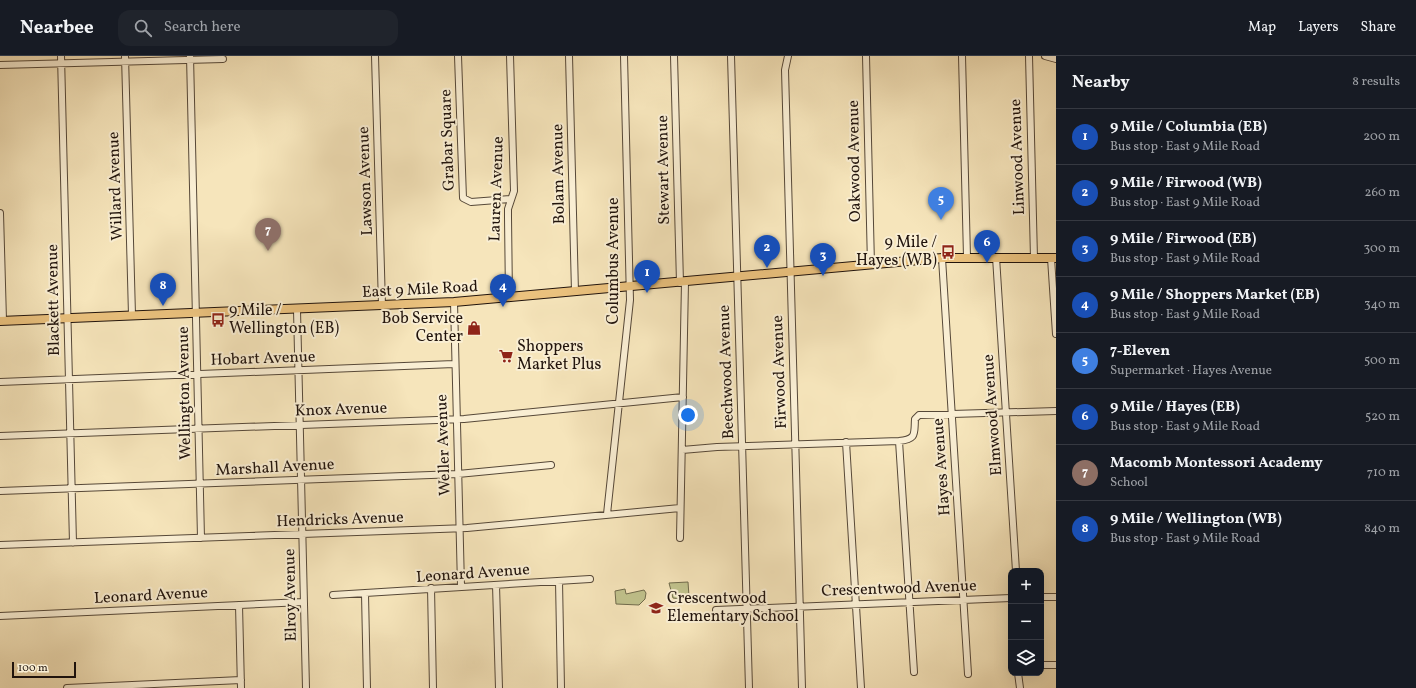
<!DOCTYPE html>
<meta charset="utf-8">
<style>
body{margin:0;font-family:Vollkorn,serif;background:#20242c;color:#f1f3f6}
.controls{position:absolute;right:12px;bottom:12px;display:grid;overflow:hidden;border-radius:8px;box-shadow:0 4px 16px #0002}
.controls button{width:36px;height:36px;display:grid;place-items:center;padding:0;border:0;border-bottom:1px solid #363941;background:#171b24;color:#f1f3f6;font:20px sans-serif}
.scale{position:absolute;left:12px;bottom:10px;width:64px;box-sizing:border-box;padding-left:4px;border:2px solid #20130c;border-top:0;font-size:11px;line-height:14px;white-space:nowrap;color:#20130c;-webkit-text-stroke:3px #f9eed3;paint-order:stroke}
.you{position:absolute;left:688px;top:359px;width:14px;height:14px;margin:-10px;border:3px solid #fff;border-radius:50%;background:#1a73e8;box-shadow:0 0 0 6px #1a73e833}
.badge{display:grid;place-items:center;width:26px;height:26px;border-radius:50%;background:#c59692;color:#fff;font-size:13px;font-weight:700}
.pin{position:absolute;translate:-50% -33px;filter:drop-shadow(0 1px 2px #0008)}
.pin::after{content:'';position:absolute;top:21px;width:14px;height:12px;background:inherit;clip-path:polygon(0 0,100% 0,50% 100%)}
.list{margin:0;padding:0;list-style:none}
h2{display:flex;justify-content:space-between;align-items:center;height:52px;margin:0;padding:0 16px;font-size:17px}
h2 small{font-size:13px;font-weight:400;color:#9ea1a6}
.list li{display:grid;grid-template-columns:26px 1fr auto;gap:12px;align-items:center;box-sizing:border-box;height:56px;padding:0 16px;border-top:1px solid #363941}
.list b{display:block;font-size:15px;white-space:nowrap}
.list p{margin:0;font-size:13px;white-space:nowrap;color:#9ea1a6}
.list em{font-size:13px;font-style:normal;color:#9ea1a6}
.icon{flex:none;width:22px;height:22px;fill:none;stroke:currentColor;stroke-width:2;stroke-linecap:round;stroke-linejoin:round}
.map{position:relative;flex:none;width:1056px;height:632px;overflow:hidden}
header{display:flex;align-items:center;gap:24px;box-sizing:border-box;height:56px;padding:0 20px;background:#171b24;border-bottom:1px solid #363941}
header strong{font-size:19px}
nav{display:flex;gap:22px;margin-inline-start:auto;font-size:14px}
.search{width:280px;height:36px;background:#20242c;display:flex;align-items:center;gap:10px;box-sizing:border-box;padding:0 14px;border-radius:12px;color:#9ea1a6;font-size:15px}
main{display:flex}
aside{flex:1;background:#171b24}
.map>svg:first-child{display:block}
.green{fill:#c1c38d;stroke:#706b4c}
.lines{fill:none;stroke-linecap:round;stroke-linejoin:round}
.minor-casing{stroke:#564838;stroke-width:8}
.major-casing{stroke:#20130c;stroke-width:10}
.minor{stroke:#f9eed3;stroke-width:6}
.major{stroke:#ebc27e;stroke-width:8}
.labels{text-anchor:middle;dominant-baseline:central;stroke-width:4;stroke-linejoin:round;paint-order:stroke}
.street-label{font-size:16px;fill:#20130c;stroke:#f9eed3}
.poi-label{font-size:16px;fill:#20130c;stroke:#f9eed3;text-anchor:start}
</style>
<header>
<strong>Nearbee</strong>
<div class="search"><svg class="icon" aria-label="search" viewBox="0 0 24 24"><circle cx="10" cy="10" r="6"/><path d="M15 15l6 6"/></svg>Search here</div>
<nav><a>Map</a><a>Layers</a><a>Share</a></nav>
</header>
<main>
<div class="map">
<svg width="1056" height="632" viewBox="0 0 1056 632">
<rect width="100%" height="100%" fill="#f6e5bb"/>
<filter id="stains"><feTurbulence type="fractalNoise" baseFrequency=".005" numOctaves="4"/><feColorMatrix values="0 0 0 0 .2 0 0 0 0 .09 0 0 0 0 .02 0 0 0 .5 -.17"/></filter>
<radialGradient id="worn" r=".72"><stop offset=".6" stop-color="#630" stop-opacity="0"/><stop offset="1" stop-color="#630" stop-opacity=".3"/></radialGradient>
<path class="green" d="M 688,526 L 689,540 L 680,541 L 680,543 L 673,542 L 669,527 Z
M 625,533 L 626,538 L 644,534 L 646,537 L 645,543 L 639,549 L 616,548 L 615,535 Z"/>
<g class="lines">
<defs>
<path id="minor" d="M 61,0 L 73,487
M 125,0 L 132,259
M 190,0 L 201,482
M 375,0 L 382,250
M 458,0 L 463,142 L 471,146 L 511,143
M 569,0 L 575,236
M 674,0 L 680,227
M 731,0 L 749,632
M 788,0 L 785,14 L 802,632
M 866,0 L 871,209
M 962,0 L 967,201
M 1029,0 L 1034,202
M 1045,0 L 1056,3
M 0,9 L 223,3
M 0,157 L 3,264
M 996,201 L 1016,515
M 942,202 L 968,618
M 1051,202 L 1056,278
M 509,242 L 508,161 L 508,153 L 514,135 L 510,0
M 454,246 L 461,530
M 297,254 L 306,632
M 0,326 L 454,308
M 0,380 L 464,363 L 683,341
M 899,385 L 914,616
M 846,386 L 861,632
M 682,394 L 717,391 L 899,385 C 917,383 914,378 915,363 L 919,359 L 1056,355
M 0,435 L 458,418 L 551,409
M 607,458 L 630,244 L 624,0
M 680,482 L 685,226
M 0,489 L 467,472 L 680,452
M 559,525 L 561,632
M 496,529 L 499,632
M 431,532 L 433,632
M 365,538 L 367,632
M 333,539 L 590,523
M 1041,541 L 1056,541
M 239,549 L 241,632
M 716,554 L 1011,542
M 0,560 L 303,546
M 1041,609 L 1056,609
M 1018,617 L 1020,632
M 67,632 L 241,624"/>
<path id="major" d="M 0,265 L 454,246 L 942,202 L 1056,202"/>
</defs>
<use href="#minor" class="minor-casing"/>
<use href="#major" class="major-casing"/>
<use href="#minor" class="minor"/>
<use href="#major" class="major"/>
</g>
<defs>
<symbol id="bus-bare" viewBox="-9 -9 18 18"><path d="M-5-6H5V4H4V6H2V4H-2V6H-4V4H-5ZM-3.5-4V0h7V-4ZM-3.5 1.2v1.5H-2V1.2ZM2 1.2v1.5H3.5V1.2Z" fill="#8f2418" stroke="#f9eed3" stroke-width="2.5" paint-order="stroke"/></symbol>
<symbol id="shop-bare" viewBox="-9 -9 18 18"><path d="M-5-2.5h2.3a2.7 3.5 0 0 1 5.4 0H5L5.5 6h-11ZM-1.5-2.5h3a1.5 2.3 0 0 0-3 0Z" fill="#8f2418" stroke="#f9eed3" stroke-width="2.5" paint-order="stroke"/></symbol>
<symbol id="supermarket-bare" viewBox="-9 -9 18 18"><path d="M-6-5.5h2.5l.6 2H6L4.5 2H-2.5L-4.4-4H-6ZM-1.5 3.2a1.3 1.3 0 1 0 .1 0ZM3 3.2a1.3 1.3 0 1 0 .1 0Z" fill="#8f2418" stroke="#f9eed3" stroke-width="2.5" paint-order="stroke"/></symbol>
<symbol id="school-bare" viewBox="-9 -9 18 18"><path d="M0-5L7-2L0 1L-7-2ZM-4 1L0 2.5L4 1V4Q0 6-4 4Z" fill="#8f2418" stroke="#f9eed3" stroke-width="2.5" paint-order="stroke"/></symbol>
</defs>
<g fill-rule="evenodd">
<use href="#bus-bare" x="938" y="186" width="20" height="20"/>
<use href="#bus-bare" x="208" y="254" width="20" height="20"/>
<use href="#shop-bare" x="464" y="262" width="20" height="20"/>
<use href="#supermarket-bare" x="496" y="290" width="20" height="20"/>
<use href="#school-bare" x="646" y="542" width="20" height="20"/>
</g>
<g class="labels">
<g class="street-label">
<text transform="translate(448 84) rotate(-92)">Grabar Square</text>
<text transform="translate(1018 101) rotate(-92)">Linwood Avenue</text>
<text transform="translate(855 105) rotate(-91)">Oakwood Avenue</text>
<text transform="translate(664 114) rotate(-91)">Stewart Avenue</text>
<text transform="translate(559 118) rotate(-91)">Bolam Avenue</text>
<text transform="translate(366 125) rotate(-92)">Lawson Avenue</text>
<text transform="translate(116 130) rotate(-92)">Willard Avenue</text>
<text transform="translate(497 133) rotate(-88)">Lauren Avenue</text>
<text transform="translate(614 205) rotate(-90)">Columbus Avenue</text>
<text transform="translate(420 234) rotate(-3)">East 9 Mile Road</text>
<text transform="translate(54 244) rotate(-91)">Blackett Avenue</text>
<text transform="translate(263 303) rotate(-2)">Hobart Avenue</text>
<text transform="translate(727 316) rotate(-92)">Beechwood Avenue</text>
<text transform="translate(780 316) rotate(-92)">Firwood Avenue</text>
<text transform="translate(185 337) rotate(-91)">Wellington Avenue</text>
<text transform="translate(341 354) rotate(-2)">Knox Avenue</text>
<text transform="translate(993 359) rotate(-94)">Elmwood Avenue</text>
<text transform="translate(444 389) rotate(-92)">Weller Avenue</text>
<text transform="translate(942 411) rotate(-94)">Hayes Avenue</text>
<text transform="translate(275 412) rotate(-3)">Marshall Avenue</text>
<text transform="translate(340 464) rotate(-2)">Hendricks Avenue</text>
<text transform="translate(473 518) rotate(-4)">Leonard Avenue</text>
<text transform="translate(899 533) rotate(-2)">Crescentwood Avenue</text>
<text transform="translate(291 539) rotate(-91)">Elroy Avenue</text>
<text transform="translate(151 540) rotate(-3)">Leonard Avenue</text>
</g>
<g class="poi-label">
<text x="937" y="187" text-anchor="end">9 Mile /<tspan x="937" dy="18">Hayes (WB)</tspan></text>
<text x="229" y="255">9 Mile /<tspan x="229" dy="18">Wellington (EB)</tspan></text>
<text x="463" y="263" text-anchor="end">Bob Service<tspan x="463" dy="18">Center</tspan></text>
<text x="517" y="291">Shoppers<tspan x="517" dy="18">Market Plus</tspan></text>
<text x="667" y="543">Crescentwood<tspan x="667" dy="18">Elementary School</tspan></text>
</g>
</g>
<rect width="100%" height="100%" filter="url(#stains)"/>
<rect width="100%" height="100%" fill="url(#worn)"/>
</svg>
<div class="controls">
<button>+</button>
<button>−</button>
<button><svg class="icon" aria-label="layers" viewBox="0 0 24 24"><path d="M12 4l9 5-9 5-9-5zM3 14l9 5 9-5"/></svg></button>
</div>
<div class="scale">100 m</div>
<div class="you"></div>
<div class="pin badge" style="left:647px;top:237px;background:#1a4fb4">1</div>
<div class="pin badge" style="left:767px;top:212px;background:#1a4fb4">2</div>
<div class="pin badge" style="left:823px;top:220px;background:#1a4fb4">3</div>
<div class="pin badge" style="left:503px;top:251px;background:#1a4fb4">4</div>
<div class="pin badge" style="left:941px;top:164px;background:#3f7fe0">5</div>
<div class="pin badge" style="left:987px;top:207px;background:#1a4fb4">6</div>
<div class="pin badge" style="left:268px;top:195px;background:#8d6e63">7</div>
<div class="pin badge" style="left:163px;top:250px;background:#1a4fb4">8</div>
</div>
<aside>
<h2>Nearby<small>8 results</small></h2>
<ul class="list">
<li><span class="badge" style="background:#1a4fb4">1</span><div><b>9 Mile / Columbia (EB)</b><p>Bus stop · East 9 Mile Road</p></div><em>200 m</em></li>
<li><span class="badge" style="background:#1a4fb4">2</span><div><b>9 Mile / Firwood (WB)</b><p>Bus stop · East 9 Mile Road</p></div><em>260 m</em></li>
<li><span class="badge" style="background:#1a4fb4">3</span><div><b>9 Mile / Firwood (EB)</b><p>Bus stop · East 9 Mile Road</p></div><em>300 m</em></li>
<li><span class="badge" style="background:#1a4fb4">4</span><div><b>9 Mile / Shoppers Market (EB)</b><p>Bus stop · East 9 Mile Road</p></div><em>340 m</em></li>
<li><span class="badge" style="background:#3f7fe0">5</span><div><b>7-Eleven</b><p>Supermarket · Hayes Avenue</p></div><em>500 m</em></li>
<li><span class="badge" style="background:#1a4fb4">6</span><div><b>9 Mile / Hayes (EB)</b><p>Bus stop · East 9 Mile Road</p></div><em>520 m</em></li>
<li><span class="badge" style="background:#8d6e63">7</span><div><b>Macomb Montessori Academy</b><p>School</p></div><em>710 m</em></li>
<li><span class="badge" style="background:#1a4fb4">8</span><div><b>9 Mile / Wellington (WB)</b><p>Bus stop · East 9 Mile Road</p></div><em>840 m</em></li>
</ul>
</aside>
</main>
